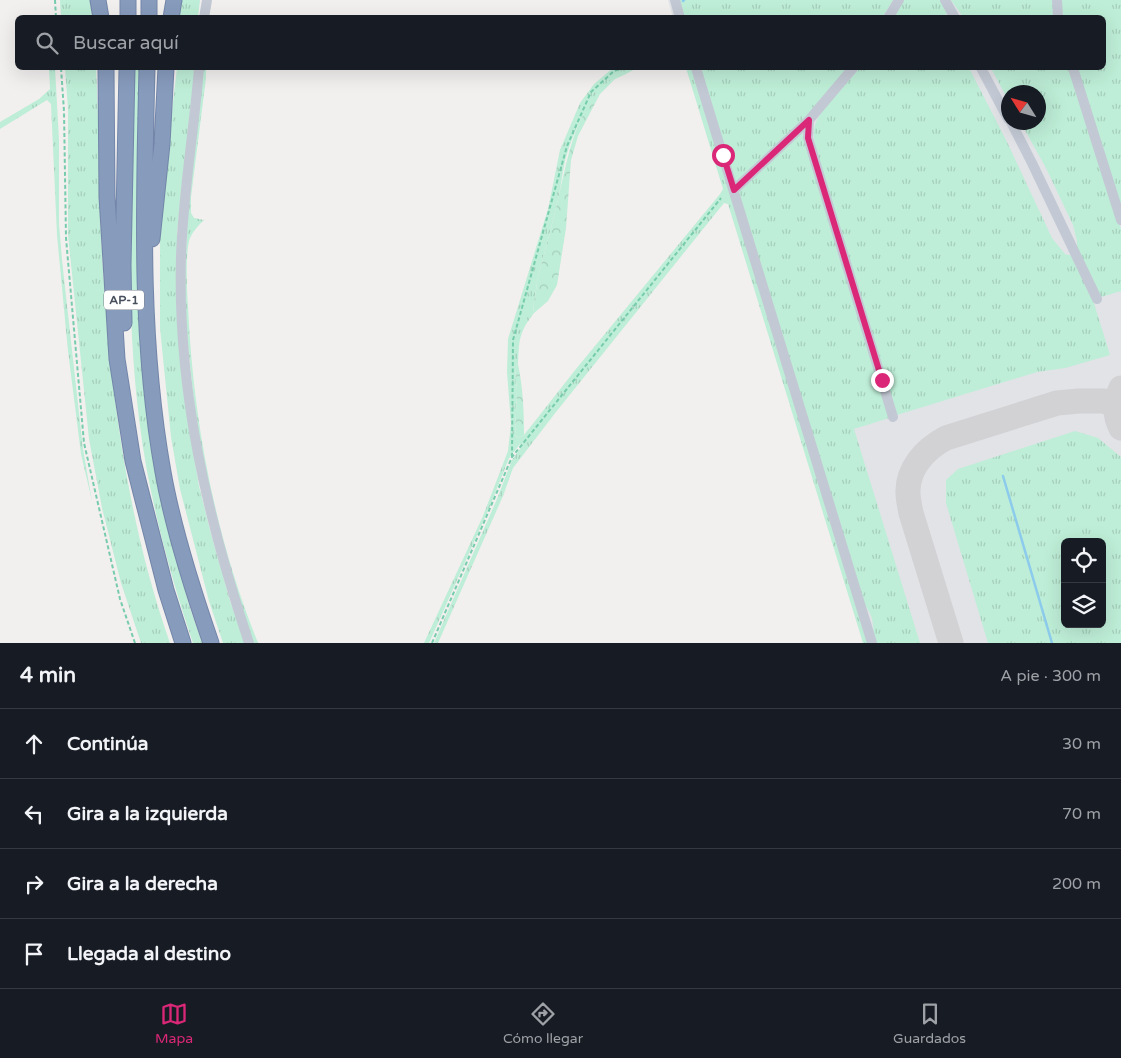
<!DOCTYPE html>
<html lang="es">
<meta charset="utf-8">
<style>
body{margin:0;font-family:"Varela Round",sans-serif;background:#20242c;color:#f1f3f6}
.controls{position:absolute;right:15px;bottom:15px;display:grid;overflow:hidden;border-radius:8px;box-shadow:0 5px 20px #0002}
.controls button{width:45px;height:45px;display:grid;place-items:center;padding:0;border:0;border-bottom:1px solid #363941;background:#171b24;color:#f1f3f6;font:25px sans-serif}
.compass{position:absolute;left:1001px;top:85px;width:45px;height:45px;border-radius:50%;background:#171b24;box-shadow:0 5px 20px #0002;rotate:307deg}
.stop{position:absolute;width:15px;height:15px;margin:-11px;border:4px solid #db2777;border-radius:50%;background:#fff}
.stop.end{background:#db2777;border-color:#fff;box-shadow:0 1px 5px #0008}
.list{margin:0;padding:0;list-style:none}
h2{display:flex;justify-content:space-between;align-items:center;height:65px;margin:0;padding:0 20px;font-size:21px}
h2 small{font-size:16px;font-weight:400;color:#9ea1a6}
.list li{display:grid;grid-template-columns:32px 1fr auto;gap:15px;align-items:center;box-sizing:border-box;height:70px;padding:0 20px;border-top:1px solid #363941}
.list b{display:block;font-size:19px;white-space:nowrap}
.list em{font-size:16px;font-style:normal;color:#9ea1a6}
.icon{flex:none;width:28px;height:28px;fill:none;stroke:currentColor;stroke-width:2;stroke-linecap:round;stroke-linejoin:round}
.map{position:relative;flex:none;width:1121px;height:643px;overflow:hidden}
.search{position:absolute;background:#171b24;box-shadow:0 5px 20px #0002;left:15px;right:15px;top:15px;height:55px;display:flex;align-items:center;gap:12px;box-sizing:border-box;padding:0 18px;border-radius:8px;color:#9ea1a6;font-size:19px}
.sheet{height:345px;background:#171b24}
nav{display:flex;justify-content:space-around;align-items:center;box-sizing:border-box;height:70px;border-top:1px solid #363941;background:#171b24;font-size:14px;color:#9ea1a6}
nav a{display:grid;justify-items:center;gap:2px}
nav .on{color:#db2777}
.map>svg:first-child{display:block}
.airport{fill:#e1e3e7;fill-rule:evenodd}
.grass{fill:url(#grass-tufts);fill-rule:evenodd}
.forest{fill:url(#forest-crowns)}
.lines{fill:none;stroke-linecap:round;stroke-linejoin:round}
.stream{stroke:#8ccbeb;stroke-width:2.5}
.taxiway{stroke:#d2d1d4;stroke-width:25}
.highway-casing{stroke:#7386a9;stroke-width:17}
.path{stroke:#77ccad;stroke-width:2;stroke-dasharray:4 2.5;stroke-linecap:butt}
.minor{stroke:#c3c9d4;stroke-width:10}
.highway{stroke:#879bbd;stroke-width:15}
.route{stroke:#db2777;stroke-width:6}
.labels{text-anchor:middle;dominant-baseline:central;stroke-width:4;stroke-linejoin:round;paint-order:stroke}
.shield{fill:#fff;stroke:#7e848d;stroke-width:1}
.shield-label{font-size:12px;font-weight:bold;fill:#47505c}
</style>
<div class="map">
<svg width="1121" height="643" viewBox="0 0 1121 643">
<defs>
<pattern id="grass-tufts" width="24" height="20" patternUnits="userSpaceOnUse" patternTransform="scale(1.25)"><rect width="24" height="20" fill="#beeed7"/><path d="M3 7l-1-3M5 7V3M7 7l1-3M15 17l-1-3M17 17v-4M19 17l1-3" fill="none" stroke="#a5cebb"/></pattern>
<pattern id="forest-crowns" width="20" height="18" patternUnits="userSpaceOnUse" patternTransform="scale(1.25)"><rect width="20" height="18" fill="#beeed7"/><path d="M2 6a3 3 0 1 1 6 0M12 15a3 3 0 1 1 6 0" fill="none" stroke="#a5cebb"/></pattern>
</defs>
<rect width="100%" height="100%" fill="#f2efef"/>
<path class="airport" d="M 668,0 L 1121,0 L 1121,643 L 865,643 L 689,68 L 1104,68 L 1104,18 L 673,18 ZM 1008,92 L 1038,92 L 1038,122 L 1008,122 ZM 1065,542 L 1102,542 L 1102,624 L 1065,624 Z"/>
<path class="grass" d="M 60,0 L 90,0 L 92,17 L 61,17 Z
M 182,0 L 200,0 L 198,17 L 179,17 Z
M 679,0 L 893,0 L 882,18 L 684,17 Z
M 903,0 L 943,0 L 948,12 L 944,17 L 892,18 Z
M 951,0 L 1054,0 L 1056,17 L 963,17 Z
M 1061,0 L 1121,0 L 1121,209 L 1077,68 L 1104,68 L 1104,18 L 1063,17 Z
M 49,68 L 55,68 L 59,140 L 59,224 L 62,260 L 83,449 L 92,501 L 81,454 L 68,351 L 57,235 L 51,104 L 47,100 L 0,129 L 0,122 L 39,99 L 50,89 Z
M 65,68 L 96,68 C 99,123 99,179 101,234 C 108,372 124,512 170,643 L 141,643 L 121,583 L 102,508 L 89,439 L 68,235 L 68,109 Z
M 133,68 L 141,68 L 138,189 L 170,533 L 189,605 L 202,643 L 193,643 C 174,587 158,529 147,471 C 123,339 130,202 133,68 Z
M 177,68 L 195,68 L 177,233 L 190,432 L 199,486 L 211,534 L 231,604 L 246,643 L 223,643 L 209,601 L 180,489 L 171,437 L 160,328 L 160,213 Z
M 203,68 L 206,68 L 206,78 L 191,197 L 191,213 L 194,218 L 204,220 C 198,226 193,231 190,238 C 185,251 187,292 188,306 C 193,421 215,536 258,643 L 253,643 L 218,533 L 197,429 L 186,328 L 184,290 L 188,209 Z
M 613,68 L 637,68 L 624,75 L 621,73 C 591,92 574,128 565,161 C 562,174 561,187 558,199 C 552,226 544,254 537,281 C 537,291 532,303 534,313 C 519,332 519,340 518,364 L 515,367 L 517,391 L 515,435 L 518,438 L 524,435 L 576,369 L 720,194 L 723,189 L 686,68 L 693,68 L 870,643 L 863,643 L 728,204 L 724,203 L 556,412 L 513,468 L 503,496 L 438,643 L 434,643 L 497,499 L 512,460 L 522,446 L 520,444 L 509,458 L 490,506 L 429,643 L 424,643 L 483,516 L 508,451 L 511,424 L 507,372 L 508,339 L 548,209 L 560,150 L 580,103 L 594,84 Z
M 700,68 L 849,68 L 805,119 L 735,184 Z
M 859,68 L 969,68 L 1007,142 L 1052,238 L 1065,254 L 1073,256 L 1093,300 L 1110,355 L 1065,368 L 1037,372 L 897,415 L 816,150 C 815,144 813,136 814,130 C 817,109 846,86 859,68 Z
M 991,68 L 1071,68 L 1121,229 L 1121,291 L 1098,298 L 1077,252 L 1077,241 L 1073,225 L 1046,168 L 1021,123 L 1038,122 L 1038,92 L 1008,92 L 1008,100 Z
M 801,129 L 889,418 L 854,429 L 920,643 L 875,643 C 872,626 876,617 862,602 L 738,193 Z
M 1075,431 L 1098,438 L 1121,457 L 1121,643 L 988,643 L 946,503 L 946,480 L 958,469 ZM 1065,542 L 1102,542 L 1102,624 L 1065,624 Z"/>
<path class="forest" d="M 621,72 L 624,75 L 615,79 L 600,94 L 578,136 L 571,160 L 566,228 L 557,285 L 548,301 L 534,313 C 532,303 537,291 537,281 C 544,254 552,226 558,199 C 570,150 575,103 621,72 Z
M 518,364 C 523,388 524,411 524,435 L 518,438 L 515,435 L 517,391 L 515,367 Z"/>
<g class="lines">
<path class="stream" d="M 683,1 L 684,0
M 1003,476 L 1052,643"/>
<path class="taxiway" d="M 1121,388 C 1115,401 1114,415 1121,428
M 951,643 L 911,513 C 910,507 908,500 908,493 C 907,469 925,449 946,438 L 1057,403 L 1079,401 L 1104,401 L 1121,408"/>
<defs>
<path id="highway" d="M 98,0 L 101,18
M 128,18 L 128,0
M 149,18 L 149,0
M 171,18 L 174,0
M 106,68 L 107,197 L 117,359 L 133,461 L 166,590 L 183,643
M 147,68 C 144,202 139,338 163,472 C 173,529 192,588 211,643
M 152,239 L 162,144 L 166,68
M 124,323 L 123,265 L 127,68"/>
</defs>
<use href="#highway" class="highway-casing"/>
<path class="path" d="M 55,0 L 56,18
M 61,68 L 64,111 L 66,238 L 84,443 L 120,599 L 135,643
M 512,457 L 513,340 L 567,146 L 591,92 L 614,71 L 622,68
M 432,643 L 512,457 L 721,198"/>
<path class="minor" d="M 675,0 L 680,18
M 945,0 L 955,18
M 1057,0 L 1058,18
M 204,18 L 207,0
M 888,18 L 899,0
M 199,68 C 194,131 183,193 181,256 C 177,390 207,517 249,643
M 696,68 L 872,643
M 853,68 L 809,120 L 808,138 L 893,417
M 981,68 L 1008,119
M 1073,68 L 1121,220
M 1011,122 L 1032,163 L 1097,299
M 734,190 L 809,120"/>
<use href="#highway" class="highway"/>
</g>
<g class="lines">
<path class="route" d="M 723,155 L 734,190 L 809,120 L 808,138 L 882,380"/>
</g>
<g class="labels">
<rect class="shield" x="104" y="290.5" width="40" height="19" rx="4"/>
<g class="shield-label">
<text x="124" y="300">AP-1</text>
</g>
</g>
</svg>
<div class="controls">
<button><svg class="icon" aria-label="locate" viewBox="0 0 24 24"><circle cx="12" cy="12" r="6"/><path d="M12 2v4M12 18v4M2 12h4M18 12h4"/></svg></button>
<button><svg class="icon" aria-label="layers" viewBox="0 0 24 24"><path d="M12 4l9 5-9 5-9-5zM3 14l9 5 9-5"/></svg></button>
</div>
<svg class="compass" viewBox="-18 -18 36 36"><path d="M0-13l5 13h-10z" fill="#e53935"/><path d="M0 13l5-13h-10z" fill="#9ea1a6"/></svg>
<div class="stop" style="left:723px;top:155px"></div>
<div class="stop end" style="left:882px;top:380px"></div>
<div class="search"><svg class="icon" aria-label="search" viewBox="0 0 24 24"><circle cx="10" cy="10" r="6"/><path d="M15 15l6 6"/></svg>Buscar aquí</div>
</div>
<section class="sheet">
<h2>4 min<small>A pie · 300 m</small></h2>
<ul class="list">
<li><svg class="icon" aria-label="ahead" viewBox="0 0 24 24"><path d="M12 20V5M6 11l6-6 6 6"/></svg><div><b>Continúa</b></div><em>30 m</em></li>
<li><svg class="icon" aria-label="left" viewBox="0 0 24 24"><path d="M17 20v-9H6M10 6l-5 5 5 5"/></svg><div><b>Gira a la izquierda</b></div><em>70 m</em></li>
<li><svg class="icon" aria-label="right" viewBox="0 0 24 24"><path d="M7 20v-9h11M14 6l5 5-5 5"/></svg><div><b>Gira a la derecha</b></div><em>200 m</em></li>
<li><svg class="icon" aria-label="arrive" viewBox="0 0 24 24"><path d="M6 21V4h12l-3 4 3 4H6"/></svg><div><b>Llegada al destino</b></div></li>
</ul>
</section>
<nav>
<a class="on"><svg class="icon" aria-label="map" viewBox="0 0 24 24"><path d="M3 6l6-2 6 2 6-2v14l-6 2-6-2-6 2zM9 4v14M15 6v14"/></svg>Mapa</a>
<a><svg class="icon" aria-label="directions" viewBox="0 0 24 24"><path d="M12 3l9 9-9 9-9-9zM9 14v-3h6M13 9l2 2-2 2"/></svg>Cómo llegar</a>
<a><svg class="icon" aria-label="saved" viewBox="0 0 24 24"><path d="M7 4h10v16l-5-4-5 4z"/></svg>Guardados</a>
</nav>
